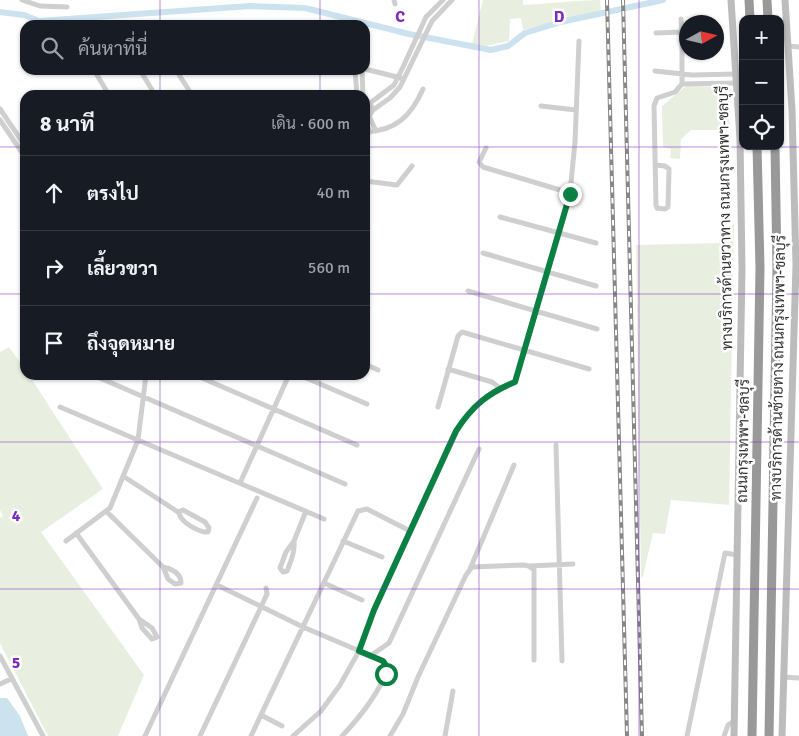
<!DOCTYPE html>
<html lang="th">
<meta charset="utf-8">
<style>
body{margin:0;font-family:Signika,Sarabun,sans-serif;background:#20242c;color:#f1f3f6}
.controls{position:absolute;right:15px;top:15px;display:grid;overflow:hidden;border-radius:10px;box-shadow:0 1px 4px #0004}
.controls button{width:45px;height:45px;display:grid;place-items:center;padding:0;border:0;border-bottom:1px solid #363941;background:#171b24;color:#f1f3f6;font:25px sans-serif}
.compass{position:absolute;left:679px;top:15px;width:45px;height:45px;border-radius:50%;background:#171b24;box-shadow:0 1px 4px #0004;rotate:82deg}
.stop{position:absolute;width:15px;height:15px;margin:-11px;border:4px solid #0b8043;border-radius:50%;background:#fff}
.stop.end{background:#0b8043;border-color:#fff;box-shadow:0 1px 5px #0008}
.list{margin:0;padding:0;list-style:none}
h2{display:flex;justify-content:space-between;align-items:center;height:65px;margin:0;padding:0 20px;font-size:21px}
h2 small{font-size:16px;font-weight:400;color:#9ea1a6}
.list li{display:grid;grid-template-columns:32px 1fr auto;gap:15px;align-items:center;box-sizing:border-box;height:75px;padding:0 20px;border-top:1px solid #363941}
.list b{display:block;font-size:19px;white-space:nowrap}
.list em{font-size:16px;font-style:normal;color:#9ea1a6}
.icon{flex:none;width:28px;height:28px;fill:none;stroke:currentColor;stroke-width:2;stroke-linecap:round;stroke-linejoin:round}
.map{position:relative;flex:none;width:799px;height:736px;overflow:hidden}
.search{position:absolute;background:#171b24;box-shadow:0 1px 4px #0004;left:20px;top:20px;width:350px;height:55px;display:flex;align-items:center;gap:12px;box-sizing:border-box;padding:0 18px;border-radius:15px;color:#9ea1a6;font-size:19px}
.panel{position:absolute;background:#171b24;box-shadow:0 1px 4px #0004;left:20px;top:90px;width:350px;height:290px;border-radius:15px}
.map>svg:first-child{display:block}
.green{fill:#e9efe0}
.water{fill:#cce3ef}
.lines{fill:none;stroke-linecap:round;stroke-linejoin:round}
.canal{stroke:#cce3ef;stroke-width:6}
.street{stroke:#cfcfcf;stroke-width:5}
.secondary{stroke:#bcbcbc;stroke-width:7}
.highway{stroke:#999;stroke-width:9}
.rail-casing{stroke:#878787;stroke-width:4}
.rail{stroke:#fff;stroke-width:2;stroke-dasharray:5.5;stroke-linecap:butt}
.route{stroke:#0b8043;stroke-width:6}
.grid{fill:none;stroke:#7b2cbf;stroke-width:1;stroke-opacity:0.55}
.labels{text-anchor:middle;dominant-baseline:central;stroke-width:5;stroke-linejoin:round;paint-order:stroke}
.street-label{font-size:15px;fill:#323232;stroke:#fff}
.grid-label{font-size:16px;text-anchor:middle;font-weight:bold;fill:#7b2cbf;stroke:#fff;stroke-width:5;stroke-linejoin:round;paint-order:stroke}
</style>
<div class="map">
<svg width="799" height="736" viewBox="0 0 799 736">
<rect width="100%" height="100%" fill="#fff"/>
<path class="green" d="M 483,0 L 523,0 L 523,5 C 549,4 575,0 600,0 L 601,11 L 523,30 L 521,18 L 510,19 L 509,41 L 485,46 L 472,44 Z
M 686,86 L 728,87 L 730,130 L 691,130 L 681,139 L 680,159 L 670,158 L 671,149 L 663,147 L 662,106 Z
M 734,223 L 729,505 L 671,500 L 665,534 L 653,533 L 643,576 L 641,578 L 636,245 L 719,243 L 720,236 Z
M 9,347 L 25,369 L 25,375 L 29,375 L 103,489 L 41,532 L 144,675 L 118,736 L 48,736 L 0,643 L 0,518 L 3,516 L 0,510 L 0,352 Z"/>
<path class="water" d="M 0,698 L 7,698 L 20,716 L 28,736 L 0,736 Z"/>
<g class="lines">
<path class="canal" d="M 0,12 L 24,15 L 39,21 L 250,6 L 305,8 L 409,34 L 491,50 L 508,46 L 525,33 L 561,22 L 663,0"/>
<path class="street" d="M 22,0 L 40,6 L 67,7
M 394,0 L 395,4
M 681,19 L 682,32 L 682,84
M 656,33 L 682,32
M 788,46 L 799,47
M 365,69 L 401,78
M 94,70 L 109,95
M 140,70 L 155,95
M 176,70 L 192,95
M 355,70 L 357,95
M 362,70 L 363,95
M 655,71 L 692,75 L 737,74
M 365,100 L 370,103 L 373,110 L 369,116 L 365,117
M 370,103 L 394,85 L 403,67 L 426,17 L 443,0
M 541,106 L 576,110
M 0,109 L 25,146
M 373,110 L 390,98 L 400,87 L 432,21 L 452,0
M 369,116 L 376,131
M 0,120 L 25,157
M 365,121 L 370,132
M 365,132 C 396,131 411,116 423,89
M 486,148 L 479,162 L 483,167 L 570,193
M 656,165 L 665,166 L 669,169 L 668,207 L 665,209 L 657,208 L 656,205 L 654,106 L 657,98 L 675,92 L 682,84 L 737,83
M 365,181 L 397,185 L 412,166
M 500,217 L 596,243
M 483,253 L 596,286
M 468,291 L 597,329
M 365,364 L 378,370
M 448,369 L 492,382 L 500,388
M 93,375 L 345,484
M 195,375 L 357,445
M 299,375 L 367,404
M 60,407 L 324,519
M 438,407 L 458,336 L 462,332 L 589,369
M 556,445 L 562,661
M 123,476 L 178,512 C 180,514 180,517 182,519 C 187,525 201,533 208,532 L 209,528 L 205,522 L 183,510 L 178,512
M 240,483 L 289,375
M 106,511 L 163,567 L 168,579 L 175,584 L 181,583 C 181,573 172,569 163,567
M 76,533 L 139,619 L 142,628 L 152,639 L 155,638 L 157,637 L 152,628 L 139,619
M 66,541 L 110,508 L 138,440 L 146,375
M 294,541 C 295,552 291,561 287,571 L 283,572 L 280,568 L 286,552 L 294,541 L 306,511
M 343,541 L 382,557
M 529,566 L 573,564
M 470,569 L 514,465
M 324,583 L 362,600
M 217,585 L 303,627 L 383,661 L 387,671 C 377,696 361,716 342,736
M 0,656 L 43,736
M 370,656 L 389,643 L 479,449
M 783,677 L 799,678
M 0,684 L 11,679
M 261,715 L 282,726
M 145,736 L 257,498
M 200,736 L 261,607 L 267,594 L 266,588
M 251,736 L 358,511 L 367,509 L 410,531
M 293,736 L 321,711 L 340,685 L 359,651 L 374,610 L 457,431 C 472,406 487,393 515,382 L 570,193 L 575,142 L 579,41
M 390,736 L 403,714 L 418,677 L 466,575 L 472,567 L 523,565 L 529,566 L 534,570 L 534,660
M 445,736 L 453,691
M 687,736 L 725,553 L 737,555
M 724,736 L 728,725 L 734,721"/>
<path class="secondary" d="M 731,0 L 740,139 L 742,269 L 734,736
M 782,736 L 796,265 L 792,110 L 785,0"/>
<path class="highway" d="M 749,0 L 750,19
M 767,0 L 768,19
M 752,736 L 760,268 L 757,146
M 769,736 L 777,269 L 775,146"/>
<defs>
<path id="rail" d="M 607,0 L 627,736
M 623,0 L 642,736"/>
</defs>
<use href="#rail" class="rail-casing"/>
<use href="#rail" class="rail"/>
</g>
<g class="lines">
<path class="route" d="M 386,674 L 387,667 L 383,661 L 359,651 L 374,610 L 456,431 C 472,406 488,393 515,382 L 570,194"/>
</g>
<path class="grid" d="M 160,0 L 160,25M 320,0 L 320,25M 479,0 L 479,736M 639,0 L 639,736M 160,70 L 160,95M 320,70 L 320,95M 0,147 L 25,147M 365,147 L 799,147M 0,294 L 25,294M 365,294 L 799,294M 160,375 L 160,736M 320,375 L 320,736M 0,442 L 799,442M 0,589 L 799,589"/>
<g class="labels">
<g class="street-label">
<text transform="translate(725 218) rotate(-91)">ทางบริการด้านขวาทาง ถนนกรุงเทพฯ-ชลบุรี</text>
<text transform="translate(778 368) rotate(-89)">ทางบริการด้านซ้ายทาง ถนนกรุงเทพฯ-ชลบุรี</text>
<text transform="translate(743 441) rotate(-89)">ถนนกรุงเทพฯ-ชลบุรี</text>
</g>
</g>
<g class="grid-label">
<text x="400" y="22">C</text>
<text x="559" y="22">D</text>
<text x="16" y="521">4</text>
<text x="16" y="668">5</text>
</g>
</svg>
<div class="controls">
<button>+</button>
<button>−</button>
<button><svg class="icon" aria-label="locate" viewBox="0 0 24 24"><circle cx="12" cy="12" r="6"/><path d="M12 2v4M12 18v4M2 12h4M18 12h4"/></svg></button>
</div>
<svg class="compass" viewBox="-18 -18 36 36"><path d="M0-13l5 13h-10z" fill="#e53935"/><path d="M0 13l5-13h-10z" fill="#9ea1a6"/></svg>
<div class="stop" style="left:386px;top:674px"></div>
<div class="stop end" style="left:570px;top:194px"></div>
<div class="search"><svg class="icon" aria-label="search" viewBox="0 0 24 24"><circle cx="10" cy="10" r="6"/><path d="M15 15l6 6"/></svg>ค้นหาที่นี่</div>
<section class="panel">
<h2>8 นาที<small>เดิน · 600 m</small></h2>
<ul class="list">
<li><svg class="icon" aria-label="ahead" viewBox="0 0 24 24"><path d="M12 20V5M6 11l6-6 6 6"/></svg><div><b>ตรงไป</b></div><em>40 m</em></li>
<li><svg class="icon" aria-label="right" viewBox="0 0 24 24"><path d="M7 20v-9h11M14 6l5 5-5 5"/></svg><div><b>เลี้ยวขวา</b></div><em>560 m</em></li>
<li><svg class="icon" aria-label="arrive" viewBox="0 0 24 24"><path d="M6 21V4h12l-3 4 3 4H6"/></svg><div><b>ถึงจุดหมาย</b></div></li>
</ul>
</section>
</div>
